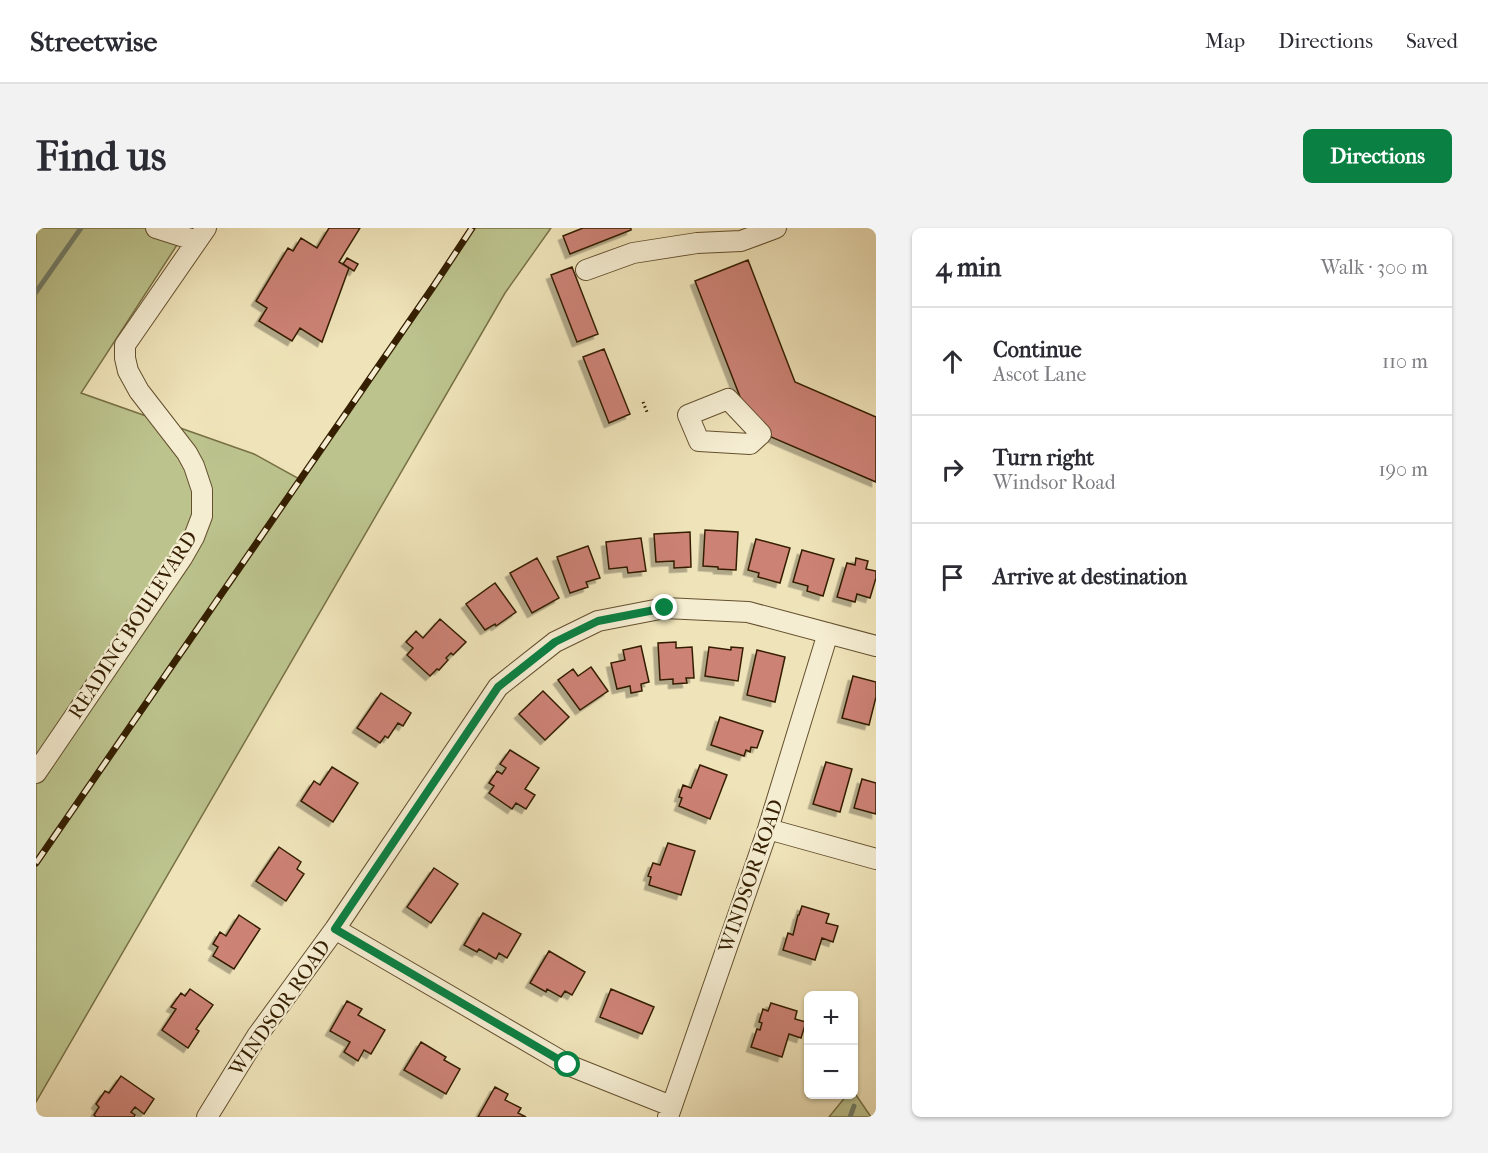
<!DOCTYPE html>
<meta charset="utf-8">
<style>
body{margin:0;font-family:"IM FELL French Canon",serif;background:#f2f2f3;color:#2b2b33}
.controls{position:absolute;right:18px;bottom:18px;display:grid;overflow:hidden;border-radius:9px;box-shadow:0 2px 4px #0004}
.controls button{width:54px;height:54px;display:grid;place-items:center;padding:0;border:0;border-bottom:2px solid #e1e1e2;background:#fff;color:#2b2b33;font:30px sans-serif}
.stop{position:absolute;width:18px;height:18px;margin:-14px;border:4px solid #0b8043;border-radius:50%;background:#fff}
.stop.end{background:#0b8043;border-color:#fff;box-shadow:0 2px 6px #0008}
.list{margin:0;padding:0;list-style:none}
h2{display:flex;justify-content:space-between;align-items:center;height:78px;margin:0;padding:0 24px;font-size:26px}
h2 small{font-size:20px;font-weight:400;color:#7c7c81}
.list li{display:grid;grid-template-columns:39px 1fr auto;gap:18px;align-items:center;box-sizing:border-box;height:108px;padding:0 24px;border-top:2px solid #e1e1e2}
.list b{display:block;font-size:22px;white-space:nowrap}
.list p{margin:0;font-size:20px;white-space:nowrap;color:#7c7c81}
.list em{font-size:20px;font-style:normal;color:#7c7c81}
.icon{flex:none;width:33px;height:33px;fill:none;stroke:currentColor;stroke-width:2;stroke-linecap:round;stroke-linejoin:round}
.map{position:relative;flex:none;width:840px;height:889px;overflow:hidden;border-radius:9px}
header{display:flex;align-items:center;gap:36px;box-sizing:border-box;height:84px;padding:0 30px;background:#fff;border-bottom:2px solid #e1e1e2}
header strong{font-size:28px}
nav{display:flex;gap:33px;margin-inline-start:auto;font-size:21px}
.intro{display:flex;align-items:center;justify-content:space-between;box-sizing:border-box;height:144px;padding:0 36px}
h1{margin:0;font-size:42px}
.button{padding:15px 27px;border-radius:9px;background:#0b8043;color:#fff;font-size:21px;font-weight:700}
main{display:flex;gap:36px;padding:0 36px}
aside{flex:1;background:#fff;border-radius:9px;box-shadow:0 2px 4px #0004}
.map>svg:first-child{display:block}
.green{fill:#bcc38d;stroke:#787146;stroke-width:1.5}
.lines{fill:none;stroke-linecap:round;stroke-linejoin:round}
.stream{stroke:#727e6a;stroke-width:5}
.building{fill:#cc8275;stroke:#351f00;stroke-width:1.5;filter:url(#shadow)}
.minor-casing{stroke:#64502e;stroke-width:22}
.path{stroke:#351f00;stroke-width:3;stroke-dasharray:1.5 3;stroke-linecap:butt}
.minor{stroke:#f5edd2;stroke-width:20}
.rail-casing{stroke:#351f00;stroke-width:7}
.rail{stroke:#f5edd2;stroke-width:4.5;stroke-dasharray:14;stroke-linecap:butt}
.route{stroke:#0b8043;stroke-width:8}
.labels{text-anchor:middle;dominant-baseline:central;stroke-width:4.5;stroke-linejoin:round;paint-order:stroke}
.street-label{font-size:20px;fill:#351f00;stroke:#f5edd2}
</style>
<header>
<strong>Streetwise</strong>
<nav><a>Map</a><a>Directions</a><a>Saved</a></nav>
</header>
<div class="intro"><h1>Find us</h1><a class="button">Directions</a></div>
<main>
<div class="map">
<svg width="840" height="889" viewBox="0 0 840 889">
<defs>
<filter id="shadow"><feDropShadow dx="-4.5" dy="4.5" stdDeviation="0" flood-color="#0004"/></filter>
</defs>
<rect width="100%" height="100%" fill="#efe3b9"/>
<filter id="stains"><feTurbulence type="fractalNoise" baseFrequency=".00333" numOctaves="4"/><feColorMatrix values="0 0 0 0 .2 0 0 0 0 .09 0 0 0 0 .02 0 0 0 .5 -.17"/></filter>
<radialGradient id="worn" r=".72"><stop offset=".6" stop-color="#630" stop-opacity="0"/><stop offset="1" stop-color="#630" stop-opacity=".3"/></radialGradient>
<path class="green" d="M 0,0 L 152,0 L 45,165 L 218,226 L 265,252 L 436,0 L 515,0 L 469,65 L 0,874 Z
M 818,864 L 835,889 L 793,889 L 811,867 L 818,866 Z"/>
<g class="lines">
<path class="stream" d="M 0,64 L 45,0
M 814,889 L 818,878"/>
</g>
<path class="building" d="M 293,0 L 324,0 L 303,34 L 313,40 L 286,114 L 264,100 L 256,113 L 223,93 L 231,80 L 220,73 L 252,20 L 257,23 L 265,10 L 281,20 Z
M 547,0 L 595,0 L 595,2 L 534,26 L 527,8 Z
M 311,30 L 322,36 L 318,43 L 307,36 Z
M 712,32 L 759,154 L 840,189 L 840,254 L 735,209 L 708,179 L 659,53 Z
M 536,39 L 562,106 L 541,114 L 515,47 Z
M 568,121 L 594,186 L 573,195 L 547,129 Z
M 669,302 L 702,304 L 700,342 L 682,341 L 682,339 L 667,338 Z
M 654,304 L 655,339 L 638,340 L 638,333 L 620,334 L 618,306 Z
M 605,310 L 610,343 L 592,345 L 591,339 L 573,341 L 570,314 Z
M 720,311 L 754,320 L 744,355 L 722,349 L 723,345 L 712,342 Z
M 552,318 L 564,350 L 550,354 L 552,359 L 534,365 L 521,329 Z
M 766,322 L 798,331 L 787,368 L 771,363 L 772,358 L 757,354 Z
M 501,330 L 523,370 L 496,385 L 474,345 Z
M 820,330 L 832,333 L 830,341 L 840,343 L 840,350 L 834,370 L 821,366 L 819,374 L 801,369 L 811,335 L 819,337 Z
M 459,355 L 480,384 L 460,398 L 459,396 L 449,402 L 430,376 Z
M 404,391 L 430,414 L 417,427 L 415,425 L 410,430 L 412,432 L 403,442 L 401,441 L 394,448 L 371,427 L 377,420 L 370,414 L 380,403 L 387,410 Z
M 640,414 L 640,420 L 656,419 L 658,450 L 650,450 L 651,455 L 637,456 L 637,451 L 624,452 L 622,415 Z
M 605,418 L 613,454 L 605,456 L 606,463 L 595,465 L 594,458 L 581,461 L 575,435 L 589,432 L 587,422 Z
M 673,419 L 695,422 L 695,419 L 707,420 L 702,453 L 669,448 Z
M 721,422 L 749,429 L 739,474 L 711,467 Z
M 555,439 L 572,463 L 544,482 L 522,452 L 537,441 L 542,448 Z
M 817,448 L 840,454 L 840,469 L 833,497 L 806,490 Z
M 507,463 L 533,489 L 509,512 L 483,486 Z
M 345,465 L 375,485 L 367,498 L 362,495 L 352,510 L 349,508 L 344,515 L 321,500 Z
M 684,489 L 727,503 L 721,520 L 715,519 L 714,524 L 710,522 L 708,528 L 675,517 Z
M 474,522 L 503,540 L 489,561 L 499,567 L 490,581 L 480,575 L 476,581 L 453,565 L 458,558 L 453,555 L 461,543 L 466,546 L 470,540 L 464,536 Z
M 790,534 L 816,541 L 804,584 L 777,576 Z
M 664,537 L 691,547 L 674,591 L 643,578 L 646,570 L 643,569 L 647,557 L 655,560 Z
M 296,539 L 322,555 L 297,594 L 265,573 L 278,553 L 284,557 Z
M 826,551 L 840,555 L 840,586 L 818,580 Z
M 632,615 L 659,623 L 645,667 L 613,657 L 615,649 L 612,648 L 617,635 L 624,637 Z
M 243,619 L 265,634 L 261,641 L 268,646 L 250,673 L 220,653 Z
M 398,640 L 422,656 L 395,695 L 371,679 Z
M 766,678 L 793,686 L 790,695 L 802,698 L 797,714 L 786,710 L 779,732 L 747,722 L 752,705 L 757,707 L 762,687 L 763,687 Z
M 447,685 L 485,706 L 471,730 L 463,725 L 460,731 L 443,721 L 441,724 L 428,717 Z
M 203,687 L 224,701 L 198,741 L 177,728 L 182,719 L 177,716 L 184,704 L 190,708 Z
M 513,723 L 549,744 L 536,767 L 529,763 L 525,769 L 511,761 L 510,764 L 494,755 Z
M 154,761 L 177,777 L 160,801 L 163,803 L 152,820 L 126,802 L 140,781 L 135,779 L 145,765 L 149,768 Z
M 575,761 L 618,779 L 606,806 L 564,789 Z
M 311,773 L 326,781 L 322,787 L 349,802 L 335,826 L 328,822 L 322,833 L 308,824 L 314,814 L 294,803 Z
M 735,775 L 761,783 L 759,791 L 770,794 L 765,810 L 753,806 L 746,829 L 715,819 L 721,801 L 724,802 L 726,795 L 723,794 L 727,781 L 732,783 Z
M 385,814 L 410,829 L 408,832 L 424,841 L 410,866 L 368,842 Z
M 85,848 L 118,871 L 108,886 L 99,879 L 95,884 L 99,887 L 98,889 L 60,889 L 58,887 L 63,879 L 60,876 L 69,863 L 73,865 Z
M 459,859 L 472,866 L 469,872 L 485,880 L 482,885 L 490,889 L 442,889 Z"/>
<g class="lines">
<defs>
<path id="minor" d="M 120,0 L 161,13
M 550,42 L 597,25 L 661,15 L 705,13 L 740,0
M 692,171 L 725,206 L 714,216 L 663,213 L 652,187 Z
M 0,545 L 146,330 L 158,309 L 166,288 L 166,262 L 158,238 L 151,225 L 103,163 L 92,143 L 89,130 L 89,117 L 170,0
M 732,601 L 840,631
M 299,701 L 532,837 L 635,878
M 171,889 L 221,808 L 299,701 L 462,459 L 519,414 L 562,393 L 629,380 L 712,384 L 840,418
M 632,889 L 732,601 L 792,405"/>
</defs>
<use href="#minor" class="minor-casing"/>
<path class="path" d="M 607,174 L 611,184"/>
<use href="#minor" class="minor"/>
<defs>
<path id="rail" d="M 0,635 L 397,59 L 436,0"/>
</defs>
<use href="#rail" class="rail-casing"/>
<use href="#rail" class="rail"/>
</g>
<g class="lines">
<path class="route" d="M 532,837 L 299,701 L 462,459 L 519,414 L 562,393 L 629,380"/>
</g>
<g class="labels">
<g class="street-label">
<text transform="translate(97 397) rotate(-57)">READING BOULEVARD</text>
<text transform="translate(715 648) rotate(-71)">WINDSOR ROAD</text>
<text transform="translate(244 780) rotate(-55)">WINDSOR ROAD</text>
</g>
</g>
<rect width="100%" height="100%" filter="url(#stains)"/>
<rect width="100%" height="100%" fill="url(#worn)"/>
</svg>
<div class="controls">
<button>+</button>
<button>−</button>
</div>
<div class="stop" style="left:532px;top:837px"></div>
<div class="stop end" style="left:629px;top:380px"></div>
</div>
<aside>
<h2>4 min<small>Walk · 300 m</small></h2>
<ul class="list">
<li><svg class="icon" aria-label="ahead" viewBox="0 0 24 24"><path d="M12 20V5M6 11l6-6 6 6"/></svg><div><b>Continue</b><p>Ascot Lane</p></div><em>110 m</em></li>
<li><svg class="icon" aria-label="right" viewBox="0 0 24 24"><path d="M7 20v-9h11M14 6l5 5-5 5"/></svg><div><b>Turn right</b><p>Windsor Road</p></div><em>190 m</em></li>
<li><svg class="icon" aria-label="arrive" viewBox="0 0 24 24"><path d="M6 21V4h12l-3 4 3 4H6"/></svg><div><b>Arrive at destination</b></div></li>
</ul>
</aside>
</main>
